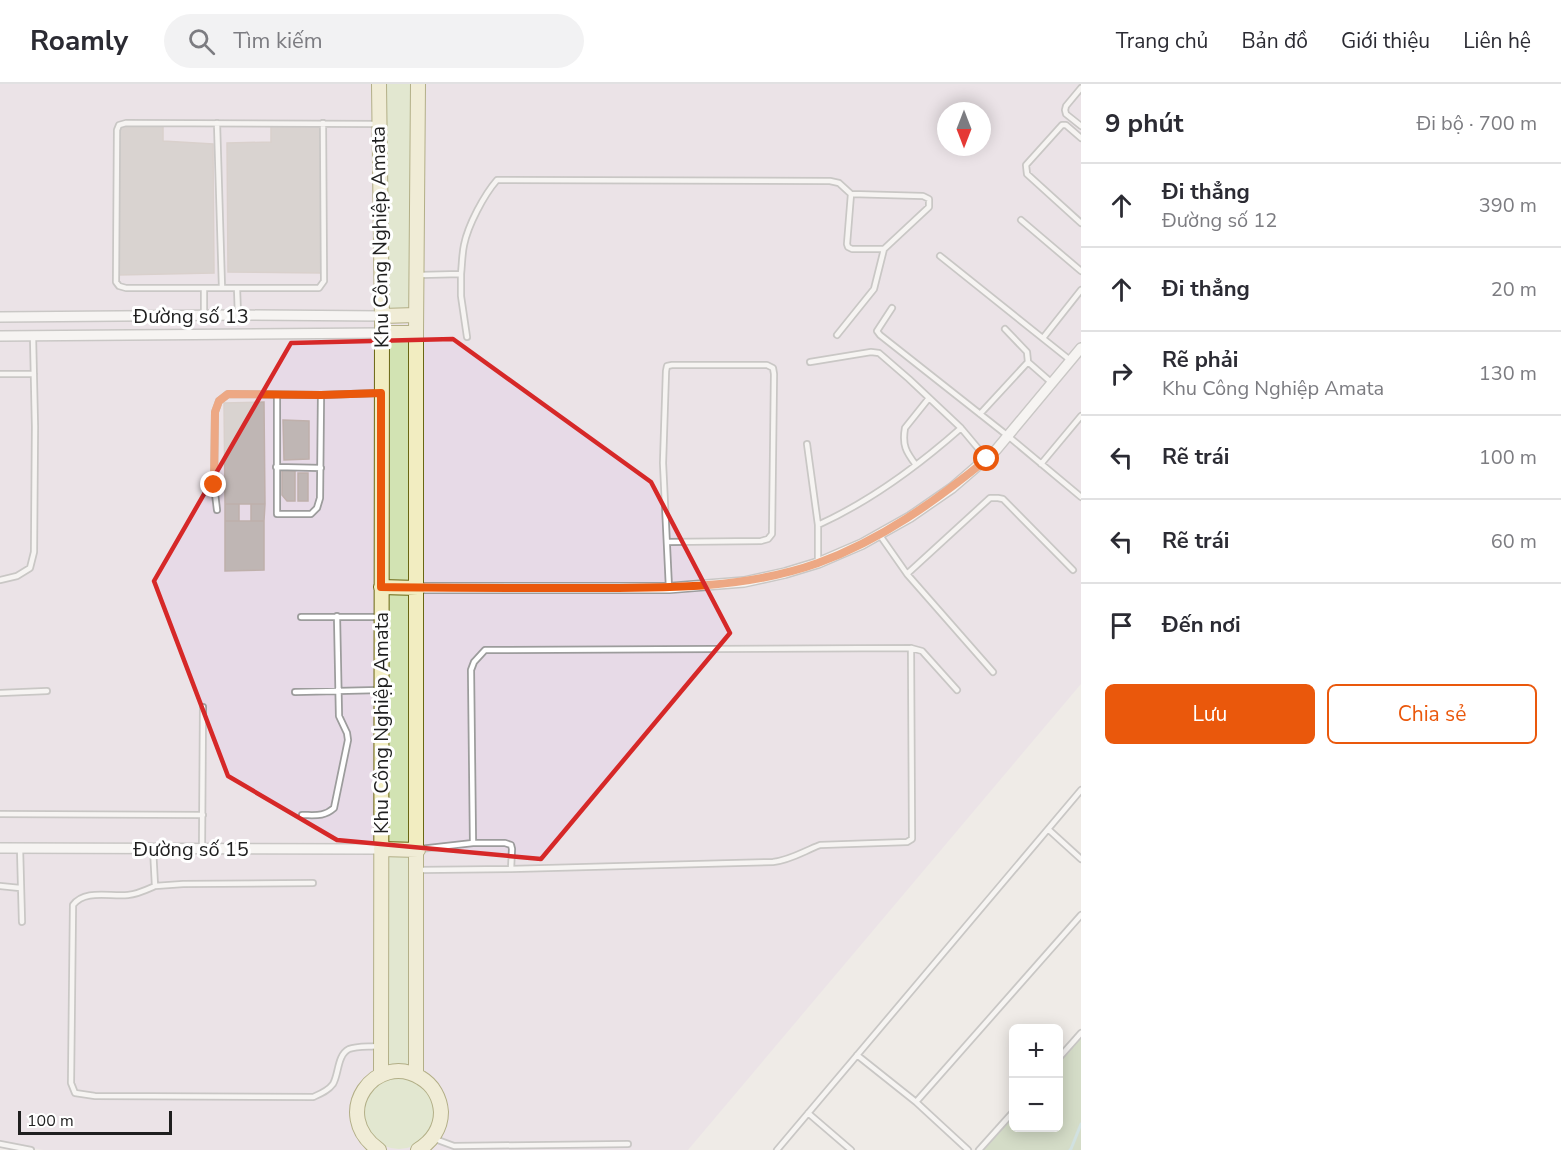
<!DOCTYPE html>
<html lang="vi">
<meta charset="utf-8">
<style>
body{margin:0;font-family:"Nunito Sans",sans-serif;background:#f2f2f3;color:#2b2b33}
.controls{position:absolute;right:18px;bottom:18px;display:grid;overflow:hidden;border-radius:9px;box-shadow:0 3px 15px #0003}
.controls button{width:54px;height:54px;display:grid;place-items:center;padding:0;border:0;border-bottom:2px solid #e1e1e2;background:#fff;color:#2b2b33;font:30px sans-serif}
.compass{position:absolute;left:937px;top:18px;width:54px;height:54px;border-radius:50%;background:#fff;box-shadow:0 3px 15px #0003;rotate:180deg}
.scale{position:absolute;left:18px;bottom:15px;width:154px;box-sizing:border-box;padding-left:6px;border:3px solid #1f1f1f;border-top:0;font-size:16px;line-height:21px;white-space:nowrap;color:#1f1f1f;-webkit-text-stroke:4px #fff;paint-order:stroke}
.stop{position:absolute;width:18px;height:18px;margin:-14px;border:4px solid #ea580c;border-radius:50%;background:#fff}
.stop.end{background:#ea580c;border-color:#fff;box-shadow:0 2px 6px #0008}
.list{margin:0;padding:0;list-style:none}
h2{display:flex;justify-content:space-between;align-items:center;height:78px;margin:0;padding:0 24px;font-size:26px}
h2 small{font-size:20px;font-weight:400;color:#7c7c81}
.list li{display:grid;grid-template-columns:39px 1fr auto;gap:18px;align-items:center;box-sizing:border-box;height:84px;padding:0 24px;border-top:2px solid #e1e1e2}
.list b{display:block;font-size:22px;white-space:nowrap}
.list p{margin:0;font-size:20px;white-space:nowrap;color:#7c7c81}
.list em{font-size:20px;font-style:normal;color:#7c7c81}
.actions{display:flex;gap:12px;padding:18px 24px}
.actions a{flex:1;padding:14px 0;border:2px solid #ea580c;border-radius:9px;text-align:center;font-size:21px;color:#ea580c}
.actions .main{background:#ea580c;color:#fff}
.icon{flex:none;width:33px;height:33px;fill:none;stroke:currentColor;stroke-width:2;stroke-linecap:round;stroke-linejoin:round}
.map{position:relative;flex:none;width:1081px;height:1066px;overflow:hidden}
header{display:flex;align-items:center;gap:36px;box-sizing:border-box;height:84px;padding:0 30px;background:#fff;border-bottom:2px solid #e1e1e2}
header strong{font-size:28px}
nav{display:flex;gap:33px;margin-inline-start:auto;font-size:21px}
.search{width:420px;height:54px;background:#f2f2f3;display:flex;align-items:center;gap:15px;box-sizing:border-box;padding:0 21px;border-radius:33px;color:#7c7c81;font-size:22px}
main{display:flex}
aside{flex:1;background:#fff}
.map>svg:first-child{display:block}
.industrial{fill:#e7dae7;fill-rule:evenodd}
.grass{fill:#d2e3b3}
.forest{fill:#b3c9a1}
.lines{fill:none;stroke-linecap:round;stroke-linejoin:round}
.stream{stroke:#add4d7;stroke-width:3}
.building{fill:#bfb6b4;stroke:#bfb0ab;stroke-width:1.5}
.lane-casing{stroke:#9c9c9c;stroke-width:8}
.street-casing{stroke:#9c9c9c;stroke-width:12}
.secondary-casing{stroke:#6a6612;stroke-width:16}
.lane{stroke:#fff;stroke-width:4.5}
.street{stroke:#fff;stroke-width:9}
.secondary{stroke:#f2edc1;stroke-width:14}
.route{stroke:#ea580c;stroke-width:8}
.marked{fill:none;stroke:#d62828;stroke-width:4.5;stroke-linejoin:round}
.labels{text-anchor:middle;dominant-baseline:central;stroke-width:6;stroke-linejoin:round;paint-order:stroke}
.street-label{font-size:20px;fill:#1f1f1f;stroke:#fff}
</style>
<header>
<strong>Roamly</strong>
<div class="search"><svg class="icon" aria-label="search" viewBox="0 0 24 24"><circle cx="10" cy="10" r="6"/><path d="M15 15l6 6"/></svg>Tìm kiếm</div>
<nav><a>Trang chủ</a><a>Bản đồ</a><a>Giới thiệu</a><a>Liên hệ</a></nav>
</header>
<main>
<div class="map">
<svg width="1081" height="1066" viewBox="0 0 1081 1066">
<rect width="100%" height="100%" fill="#efebe7"/>
<path class="industrial" d="M 0,0 L 1081,0 L 1081,600 L 688,1066 L 43,1066 L 0,1058 ZM 946,27 L 982,27 L 982,63 L 946,63 Z"/>
<path class="grass" d="M 385,0 L 412,0 L 411,228 L 387,229 Z
M 387,253 L 411,253 L 412,500 L 387,500 Z
M 387,507 L 412,507 L 412,762 L 387,762 Z
M 387,769 L 412,769 L 411,983 L 387,983 Z
M363 1029a36 36 0 1 1 72 0a36 36 0 1 1-72 0Z"/>
<path class="forest" d="M 1081,953 L 1081,1066 L 982,1066 L 1013,1030 L 1014,1044 L 1058,1044 L 1059,979 Z"/>
<g class="lines">
<path class="stream" d="M 1070,1066 L 1071,1065 L 1081,1040"/>
</g>
<path class="building" d="M 120,42 L 163,42 L 163,57 L 213,60 L 214,189 L 119,191 Z
M 271,42 L 321,42 L 321,189 L 228,188 L 227,59 L 271,58 Z
M 264,318 L 265,420 L 225,420 L 224,319 Z
M 283,336 L 309,337 L 309,375 L 284,376 Z
M 282,386 L 295,387 L 295,417 L 287,417 L 282,411 Z
M 298,389 L 308,389 L 308,417 L 298,417 Z
M 225,420 L 239,420 L 239,437 L 225,437 Z
M 251,420 L 265,420 L 264,437 L 251,437 Z
M 225,437 L 264,437 L 264,486 L 225,487 Z"/>
<g class="lines">
<defs>
<path id="lane" d="M 1081,4 L 1066,22 L 1065,26 L 1066,30 L 1081,42
M 217,39 L 222,204
M 323,39 L 324,197 L 319,204 L 126,204 L 119,202 L 116,198 L 117,46 L 119,41 L 126,39 L 379,40
M 1081,54 L 1066,41 L 1062,41 L 1026,81 L 1027,90 L 1081,139
M 1021,136 L 1081,187
M 940,172 L 1070,276
M 461,190 C 462,181 462,170 464,161 C 468,141 484,111 497,96 L 830,97 L 839,99 L 851,110 L 923,112 L 929,115 L 929,123 L 884,165 L 852,165 L 848,163 L 847,160 L 851,110
M 420,191 L 461,190 L 461,212 L 467,253
M 237,204 L 238,231
M 892,224 L 877,247 L 880,251 L 1008,352 L 1081,413
M 204,231 L 204,204
M 837,251 L 874,205 L 884,165
M 1043,254 L 1081,206
M 810,278 L 871,268 L 879,269 L 909,295 L 961,344
M 1028,278 L 1052,299
M 0,290 L 34,290
M 277,311 L 277,430 L 311,430 L 317,424 L 320,414 L 321,311 L 379,309
M 980,330 L 1028,278 L 1027,268 L 1005,245
M 807,360 L 818,441
M 1041,380 L 1081,332
M 916,381 C 906,368 902,361 905,344 L 929,314
M 276,383 L 321,384
M 217,426 L 214,401 L 215,328 L 219,317 L 228,310 L 321,311
M 879,450 L 907,490 L 993,588
M 667,458 L 761,457 L 768,455 L 772,450 L 774,290 L 773,284 L 767,281 L 672,281 L 667,282 L 666,287 L 663,379 L 669,504
M 818,479 L 818,441 C 871,417 918,382 961,344 L 987,375
M 907,490 L 990,414 L 998,414 L 1003,415 L 1073,486
M 0,496 L 17,492 L 30,484 L 34,468 L 35,343 L 33,252
M 301,533 L 378,533
M 911,564 L 922,567 L 957,606
M 295,608 L 380,606
M 0,609 L 47,607
M 0,730 L 203,731
M 302,731 C 315,731 324,733 334,724 L 348,656 L 347,649 L 339,632 L 337,532
M 1048,745 L 1081,775
M 473,759 L 505,759 L 511,761 L 512,765 L 511,785
M 20,764 L 22,838
M 153,764 L 155,802 C 146,806 138,810 128,811 C 110,813 85,805 73,821 L 71,999 L 75,1009 L 95,1012 L 313,1013 C 320,1010 328,1007 333,1000 C 339,990 337,971 349,965 C 357,962 369,963 378,962
M 202,765 L 203,623
M 419,786 L 511,785 L 773,778 C 791,776 804,767 820,761 L 907,758 L 912,755 L 912,750 L 911,564 L 485,566 L 474,578 L 471,586 L 473,759 L 420,765
M 0,802 L 20,804
M 155,802 L 183,800 L 313,799
M 857,971 L 916,1018 L 968,1066
M 1058,975 L 1081,949
M 916,1018 L 1081,831
M 808,1029 L 851,1066
M 435,1055 L 454,1062 L 628,1060
M 0,1060 L 31,1066
M 777,1066 L 1081,706
M 979,1066 L 1014,1027"/>
<path id="street" d="M 0,233 L 238,231 L 382,232
M 0,252 L 382,249
M 418,504 L 669,504 L 744,498 L 785,489 L 818,479 L 862,460 L 910,433 L 952,404 L 996,366 L 1081,264
M 0,764 L 381,765"/>
<path id="secondary" d="M 379,0 L 382,240 L 381,991
M 382,232 L 416,231
M 382,249 L 416,249
M 381,503 L 418,504
M 381,765 L 418,766
M 416,991 C 418,743 417,496 416,249 C 416,166 418,83 418,0
M 379,1066 C 328,1030 376,966 421,994 C 433,1001 440,1014 441,1028 C 441,1045 431,1058 418,1066"/>
</defs>
<use href="#lane" class="lane-casing"/>
<use href="#street" class="street-casing"/>
<use href="#secondary" class="secondary-casing"/>
<use href="#lane" class="lane"/>
<use href="#street" class="street"/>
<use href="#secondary" class="secondary"/>
</g>
<g class="lines">
<path class="route" d="M 214,401 L 215,328 L 219,317 L 228,310 L 321,311 L 381,309 L 381,503 C 447,504 514,504 580,504 C 660,504 742,506 818,479 C 881,456 936,417 987,375"/>
</g>
<path d="M0 0H1081V1066H0ZM 453,255 L 651,398 L 730,549 L 541,775 L 337,756 L 228,692 L 154,497 L 291,259 Z" fill="#efebe7" fill-opacity=".55" fill-rule="evenodd"/>
<path class="marked" d="M 453,255 L 651,398 L 730,549 L 541,775 L 337,756 L 228,692 L 154,497 L 291,259 Z"/>
<g class="labels">
<g class="street-label">
<text transform="translate(380 153) rotate(-91)">Khu Công Nghiệp Amata</text>
<text x="191" y="232">Đường số 13</text>
<text transform="translate(381 639) rotate(-90)">Khu Công Nghiệp Amata</text>
<text x="191" y="765">Đường số 15</text>
</g>
</g>
</svg>
<div class="controls">
<button>+</button>
<button>−</button>
</div>
<svg class="compass" viewBox="-18 -18 36 36"><path d="M0-13l5 13h-10z" fill="#e53935"/><path d="M0 13l5-13h-10z" fill="#7c7c81"/></svg>
<div class="scale">100 m</div>
<div class="stop" style="left:987px;top:375px"></div>
<div class="stop end" style="left:214px;top:401px"></div>
</div>
<aside>
<h2>9 phút<small>Đi bộ · 700 m</small></h2>
<ul class="list">
<li><svg class="icon" aria-label="ahead" viewBox="0 0 24 24"><path d="M12 20V5M6 11l6-6 6 6"/></svg><div><b>Đi thẳng</b><p>Đường số 12</p></div><em>390 m</em></li>
<li><svg class="icon" aria-label="ahead" viewBox="0 0 24 24"><path d="M12 20V5M6 11l6-6 6 6"/></svg><div><b>Đi thẳng</b></div><em>20 m</em></li>
<li><svg class="icon" aria-label="right" viewBox="0 0 24 24"><path d="M7 20v-9h11M14 6l5 5-5 5"/></svg><div><b>Rẽ phải</b><p>Khu Công Nghiệp Amata</p></div><em>130 m</em></li>
<li><svg class="icon" aria-label="left" viewBox="0 0 24 24"><path d="M17 20v-9H6M10 6l-5 5 5 5"/></svg><div><b>Rẽ trái</b></div><em>100 m</em></li>
<li><svg class="icon" aria-label="left" viewBox="0 0 24 24"><path d="M17 20v-9H6M10 6l-5 5 5 5"/></svg><div><b>Rẽ trái</b></div><em>60 m</em></li>
<li><svg class="icon" aria-label="arrive" viewBox="0 0 24 24"><path d="M6 21V4h12l-3 4 3 4H6"/></svg><div><b>Đến nơi</b></div></li>
</ul>
<div class="actions"><a class="main">Lưu</a><a>Chia sẻ</a></div>
</aside>
</main>
